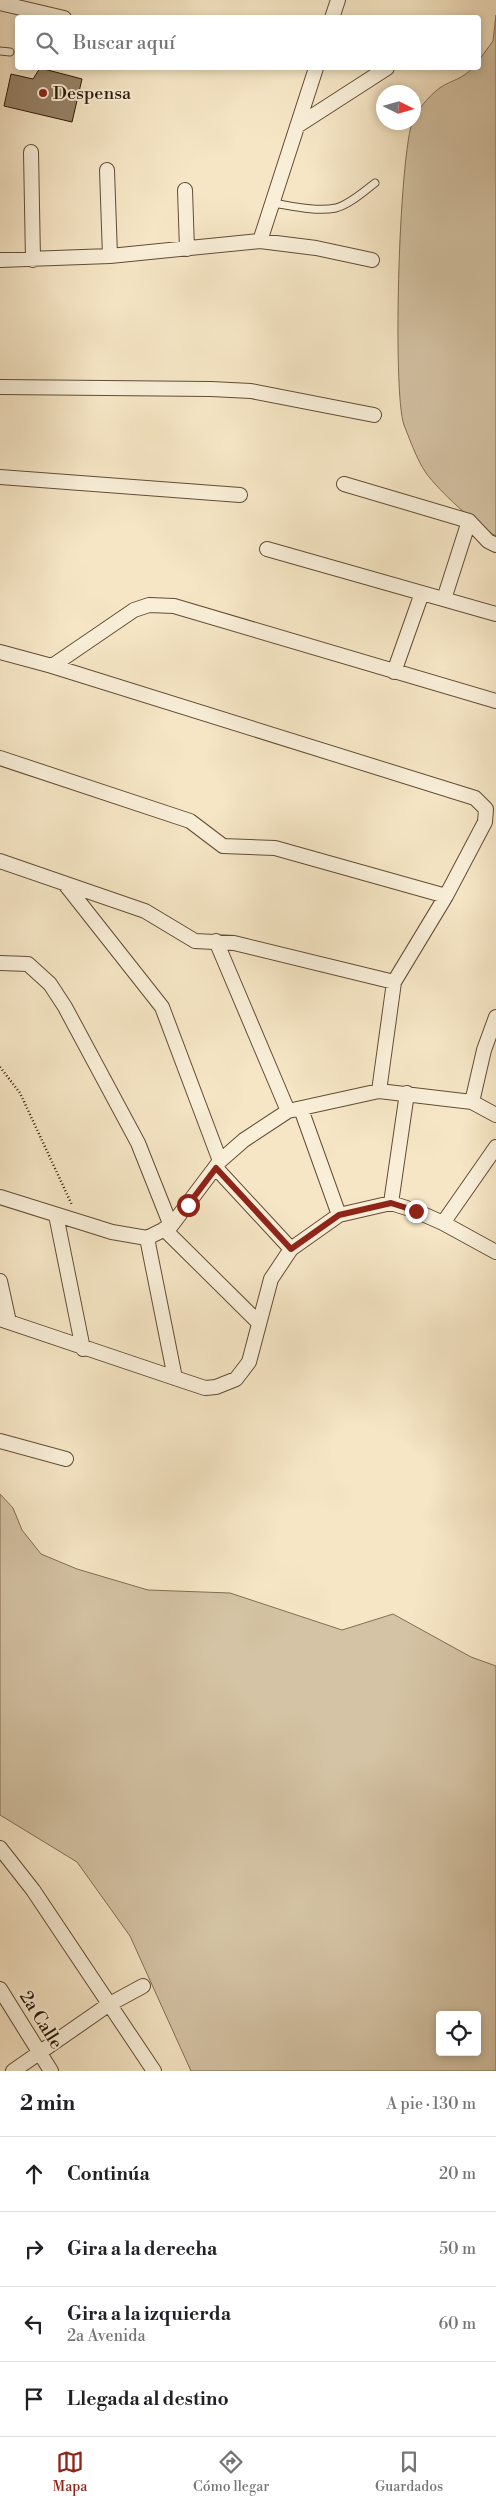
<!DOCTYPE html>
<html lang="es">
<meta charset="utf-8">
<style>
body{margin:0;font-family:"Libre Bodoni",serif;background:#f2f2f2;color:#202124}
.controls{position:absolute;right:15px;bottom:15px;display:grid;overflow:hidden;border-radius:5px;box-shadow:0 2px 8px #0003}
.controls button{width:45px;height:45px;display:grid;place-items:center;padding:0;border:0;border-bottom:1px solid #e0e0e0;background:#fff;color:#202124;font:25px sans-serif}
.compass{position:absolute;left:376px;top:85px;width:45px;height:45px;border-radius:50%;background:#fff;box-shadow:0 2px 8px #0003;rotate:95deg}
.stop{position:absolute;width:15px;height:15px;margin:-11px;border:4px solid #8f2418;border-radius:50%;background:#fff}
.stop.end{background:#8f2418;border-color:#fff;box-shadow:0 1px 5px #0008}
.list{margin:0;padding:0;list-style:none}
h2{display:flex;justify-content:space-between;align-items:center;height:65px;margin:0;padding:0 20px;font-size:21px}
h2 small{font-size:16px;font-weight:400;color:#757577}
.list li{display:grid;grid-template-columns:32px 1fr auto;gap:15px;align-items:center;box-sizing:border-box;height:75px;padding:0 20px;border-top:1px solid #e0e0e0}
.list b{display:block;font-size:19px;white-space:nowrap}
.list p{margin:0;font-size:16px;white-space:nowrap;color:#757577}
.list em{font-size:16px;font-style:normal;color:#757577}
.icon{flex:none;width:28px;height:28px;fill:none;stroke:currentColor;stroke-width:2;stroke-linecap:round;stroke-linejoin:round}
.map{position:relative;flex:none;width:496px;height:2071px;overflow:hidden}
.search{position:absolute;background:#fff;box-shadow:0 2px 8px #0003;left:15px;right:15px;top:15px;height:55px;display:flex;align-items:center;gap:12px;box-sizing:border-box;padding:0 18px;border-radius:5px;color:#757577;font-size:19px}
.sheet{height:365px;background:#fff}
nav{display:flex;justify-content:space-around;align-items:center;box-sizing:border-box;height:70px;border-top:1px solid #e0e0e0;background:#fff;font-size:14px;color:#757577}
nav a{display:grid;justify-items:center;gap:2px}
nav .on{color:#8f2418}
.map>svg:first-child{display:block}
.green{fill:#d4c3a4;stroke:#826e54;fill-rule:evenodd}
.building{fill:#978469;stroke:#301a05}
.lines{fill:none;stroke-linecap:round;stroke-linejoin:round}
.service-casing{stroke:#624d35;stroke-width:9}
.minor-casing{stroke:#624d35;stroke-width:16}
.path{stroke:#301a05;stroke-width:2.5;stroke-dasharray:1 2.5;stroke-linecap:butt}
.service{stroke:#f9efd9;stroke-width:7}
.minor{stroke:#f9efd9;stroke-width:14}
.route{stroke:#8f2418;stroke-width:6}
.poi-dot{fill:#8f2418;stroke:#f9efd9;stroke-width:2}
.labels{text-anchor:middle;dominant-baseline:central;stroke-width:4;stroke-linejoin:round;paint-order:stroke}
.poi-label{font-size:18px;fill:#301a05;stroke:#f9efd9;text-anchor:start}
.street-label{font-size:18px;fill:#301a05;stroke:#f9efd9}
</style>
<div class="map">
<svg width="496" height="2071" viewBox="0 0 496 2071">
<rect width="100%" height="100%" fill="#f6e6c5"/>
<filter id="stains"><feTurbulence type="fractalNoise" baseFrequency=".004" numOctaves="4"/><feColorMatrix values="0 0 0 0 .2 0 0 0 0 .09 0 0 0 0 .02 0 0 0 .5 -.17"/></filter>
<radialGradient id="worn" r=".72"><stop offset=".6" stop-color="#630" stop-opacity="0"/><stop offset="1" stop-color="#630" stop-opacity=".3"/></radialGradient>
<path class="green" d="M 496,15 L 496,536 C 476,525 440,492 426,473 C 417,460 410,440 404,425 C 392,392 399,138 415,115 C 421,106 432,93 441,87 C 452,80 463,79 472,68 L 478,68 L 479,60 L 493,41 Z
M 0,1494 L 13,1508 L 22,1530 L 41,1554 L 77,1569 L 148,1590 L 230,1593 L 342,1630 L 393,1614 L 471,1657 L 496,1666 L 496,2071 L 191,2071 L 130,1936 L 77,1862 L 0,1815 ZM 440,2015 L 477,2015 L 477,2052 L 440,2052 Z"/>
<path class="building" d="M 40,68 L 82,79 L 72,122 L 4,106 L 11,74 L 33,79 Z"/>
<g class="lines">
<defs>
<path id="service" d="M 0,51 L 10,52
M 273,203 C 292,206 316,212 336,208 C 350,204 363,192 375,183"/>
<path id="minor" d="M 0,3 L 64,18
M 332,18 L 338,0
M 297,126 L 387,68
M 31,152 L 33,260
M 107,170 L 110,256
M 185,190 L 187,249
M 260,241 L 316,68
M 0,260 L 110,256 L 260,241 L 316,248 L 372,260
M 0,387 L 211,389 L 251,391 L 374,415
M 0,477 L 240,495
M 344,484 L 469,521 L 488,541 L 496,545
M 267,549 L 496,614
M 444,599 L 469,521
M 0,652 L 52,666 L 475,798 L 486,809 L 485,822 L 446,896 L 394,982 L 379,1091
M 52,666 L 134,610 L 149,605 L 174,606 L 496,701
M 394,672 L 422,593
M 0,758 L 190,821 L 223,846 L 275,848 L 446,896
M 0,861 L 145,911 L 195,941 L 234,943 L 394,982
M 65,884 L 162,1007 L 220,1161
M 216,941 L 288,1111
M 0,963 L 28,964 L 50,984 L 65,1007 L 138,1143 L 171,1226
M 472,1102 L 484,1050 L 496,1017
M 301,1109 L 339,1215
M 216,1168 L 291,1249
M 0,1197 L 112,1232 L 147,1238 L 171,1226 L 220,1161 L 244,1140 L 288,1111 L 379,1091 L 472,1102 L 496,1115
M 391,1203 L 407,1093
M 56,1215 L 83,1349
M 443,1223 L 496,1147
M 164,1229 L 258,1322
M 147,1238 L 175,1378
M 0,1281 L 9,1322
M 0,1319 L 175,1378 L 205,1388 L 216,1387 L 236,1379 L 249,1362 L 271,1279 L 291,1249 L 339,1215 L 391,1203 L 416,1211 L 443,1223 L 496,1252
M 0,1441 L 66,1459
M 0,1848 L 33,1890 L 154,2071
M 0,1989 L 51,2071
M 13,2071 L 108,2005 L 143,1986"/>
</defs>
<use href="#service" class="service-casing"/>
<use href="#minor" class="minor-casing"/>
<path class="path" d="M 0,1067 L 20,1093 L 72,1205"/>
<use href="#service" class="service"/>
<use href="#minor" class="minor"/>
</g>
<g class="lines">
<path class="route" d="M 188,1205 L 216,1168 L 291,1249 L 339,1215 L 391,1203 L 416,1211"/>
</g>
<circle class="poi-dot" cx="43" cy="93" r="5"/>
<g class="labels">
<g class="poi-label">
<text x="53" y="93">Despensa</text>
</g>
<g class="street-label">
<text transform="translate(41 2020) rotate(58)">2a Calle</text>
</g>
</g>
<rect width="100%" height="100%" filter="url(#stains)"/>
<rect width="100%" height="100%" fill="url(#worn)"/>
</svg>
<div class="controls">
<button><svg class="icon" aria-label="locate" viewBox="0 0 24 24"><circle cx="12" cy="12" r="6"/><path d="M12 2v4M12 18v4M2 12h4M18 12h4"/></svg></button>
</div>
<svg class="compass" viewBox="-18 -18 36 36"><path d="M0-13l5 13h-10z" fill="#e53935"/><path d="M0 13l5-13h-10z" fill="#757577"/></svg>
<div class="stop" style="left:188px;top:1205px"></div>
<div class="stop end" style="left:416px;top:1211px"></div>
<div class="search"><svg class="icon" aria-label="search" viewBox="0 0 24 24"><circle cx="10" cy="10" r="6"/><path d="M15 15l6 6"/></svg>Buscar aquí</div>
</div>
<section class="sheet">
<h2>2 min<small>A pie · 130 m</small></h2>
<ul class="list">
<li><svg class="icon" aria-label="ahead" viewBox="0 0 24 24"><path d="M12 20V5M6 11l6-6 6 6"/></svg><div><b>Continúa</b></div><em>20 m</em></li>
<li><svg class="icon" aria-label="right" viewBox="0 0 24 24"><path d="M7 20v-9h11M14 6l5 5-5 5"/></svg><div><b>Gira a la derecha</b></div><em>50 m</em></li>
<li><svg class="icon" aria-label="left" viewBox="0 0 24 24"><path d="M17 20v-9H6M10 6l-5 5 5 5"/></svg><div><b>Gira a la izquierda</b><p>2a Avenida</p></div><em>60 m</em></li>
<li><svg class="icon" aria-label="arrive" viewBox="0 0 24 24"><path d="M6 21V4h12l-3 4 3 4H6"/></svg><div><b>Llegada al destino</b></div></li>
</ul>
</section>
<nav>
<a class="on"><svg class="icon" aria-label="map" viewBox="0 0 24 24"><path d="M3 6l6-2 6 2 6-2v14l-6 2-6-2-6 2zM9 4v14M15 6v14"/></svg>Mapa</a>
<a><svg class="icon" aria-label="directions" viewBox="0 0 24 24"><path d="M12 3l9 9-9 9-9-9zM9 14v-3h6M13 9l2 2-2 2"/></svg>Cómo llegar</a>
<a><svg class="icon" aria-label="saved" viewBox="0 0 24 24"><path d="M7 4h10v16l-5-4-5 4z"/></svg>Guardados</a>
</nav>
